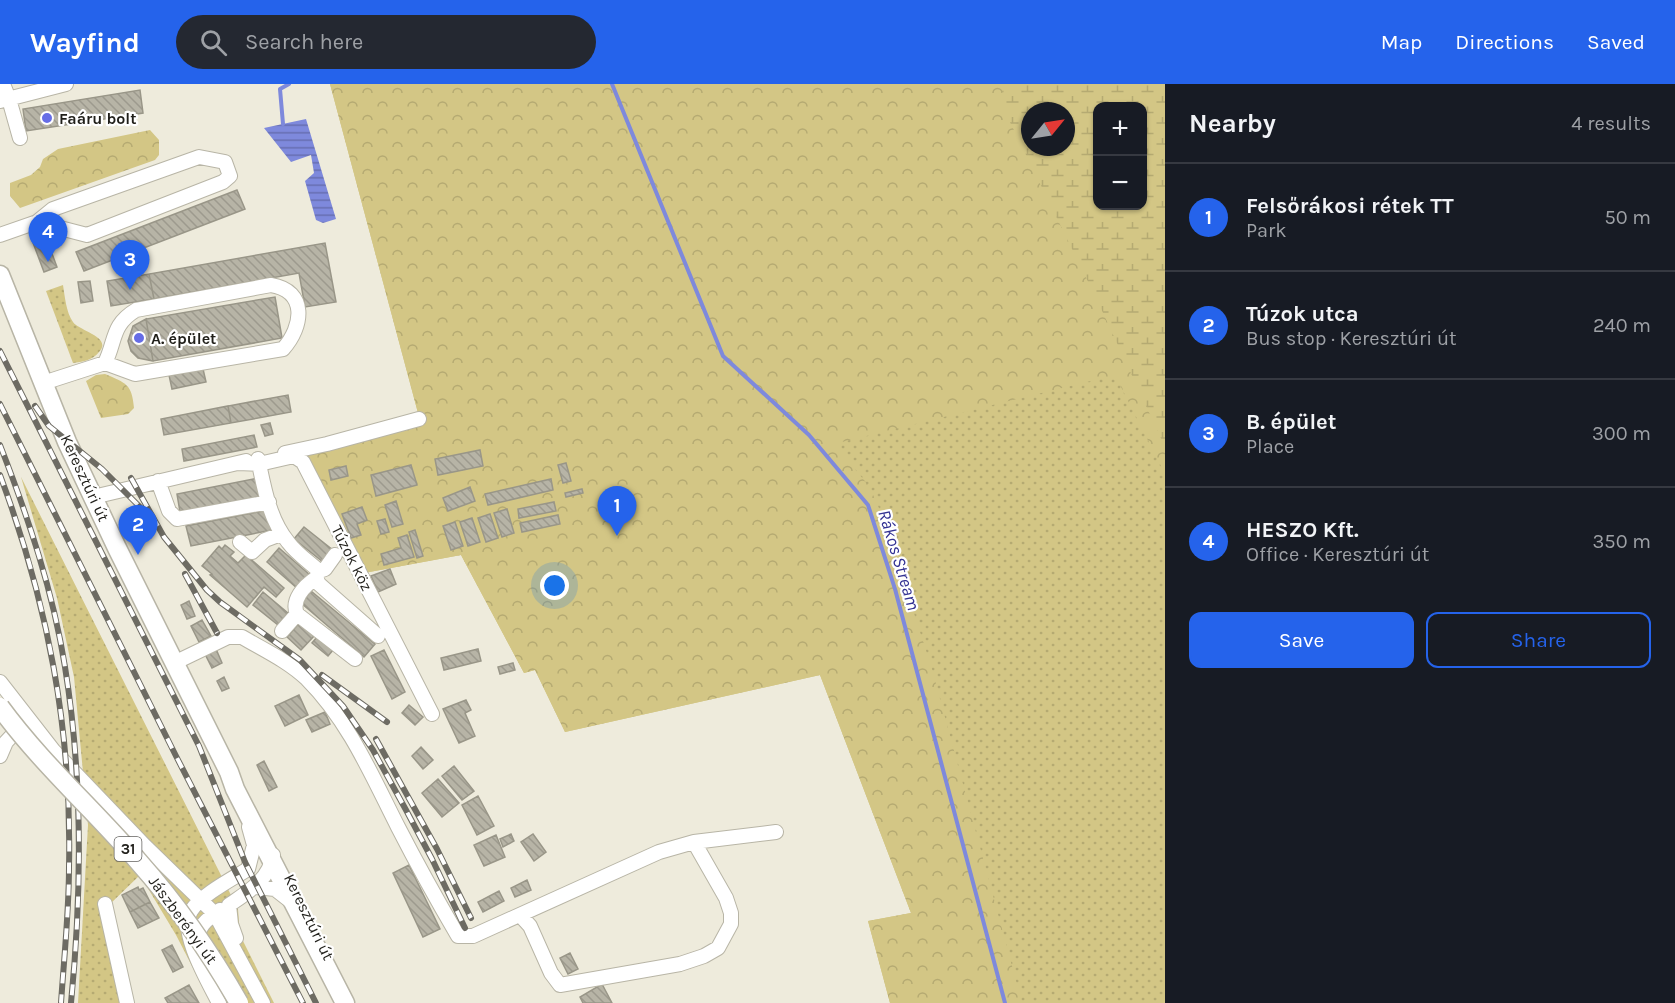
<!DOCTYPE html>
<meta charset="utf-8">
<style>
body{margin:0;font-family:Karla,sans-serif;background:#242831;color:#f1f3f6}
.controls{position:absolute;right:18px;top:18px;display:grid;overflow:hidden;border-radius:12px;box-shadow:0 2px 4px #0004}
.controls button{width:54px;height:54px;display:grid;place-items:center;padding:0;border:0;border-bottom:2px solid #363941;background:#171b24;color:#f1f3f6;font:30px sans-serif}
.compass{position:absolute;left:1021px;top:18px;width:54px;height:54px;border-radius:50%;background:#171b24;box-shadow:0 2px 4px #0004;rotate:60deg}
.you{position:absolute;left:555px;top:502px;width:21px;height:21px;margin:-15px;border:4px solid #fff;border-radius:50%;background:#1a73e8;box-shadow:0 0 0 9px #1a73e833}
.badge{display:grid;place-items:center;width:39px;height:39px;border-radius:50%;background:#2563eb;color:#fff;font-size:20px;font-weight:700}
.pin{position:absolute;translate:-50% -50px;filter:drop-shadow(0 2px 3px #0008)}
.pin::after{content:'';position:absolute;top:32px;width:21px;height:18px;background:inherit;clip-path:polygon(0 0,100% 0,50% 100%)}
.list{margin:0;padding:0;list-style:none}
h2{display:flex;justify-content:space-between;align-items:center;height:78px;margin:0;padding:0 24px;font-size:26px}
h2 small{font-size:20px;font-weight:400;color:#9ea1a6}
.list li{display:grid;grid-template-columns:39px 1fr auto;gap:18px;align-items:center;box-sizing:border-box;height:108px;padding:0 24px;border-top:2px solid #363941}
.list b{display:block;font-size:22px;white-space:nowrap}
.list p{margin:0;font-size:20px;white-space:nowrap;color:#9ea1a6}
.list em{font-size:20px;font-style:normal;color:#9ea1a6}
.actions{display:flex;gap:12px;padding:18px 24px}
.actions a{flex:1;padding:14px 0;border:2px solid #2563eb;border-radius:12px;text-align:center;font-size:21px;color:#2563eb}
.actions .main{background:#2563eb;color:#fff}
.icon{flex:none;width:33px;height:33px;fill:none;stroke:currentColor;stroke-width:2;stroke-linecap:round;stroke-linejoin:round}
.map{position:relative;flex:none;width:1165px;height:919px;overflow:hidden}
header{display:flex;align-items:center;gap:36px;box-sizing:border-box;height:84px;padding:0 30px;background:#2563eb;color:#fff}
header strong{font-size:28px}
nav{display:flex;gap:33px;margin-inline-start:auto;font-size:21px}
.search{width:420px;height:54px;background:#242831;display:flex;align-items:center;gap:15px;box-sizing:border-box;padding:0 21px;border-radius:33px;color:#9ea1a6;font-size:22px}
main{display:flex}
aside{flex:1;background:#171b24}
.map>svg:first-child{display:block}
.grass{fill:url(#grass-dots);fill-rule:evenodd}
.forest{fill:url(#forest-crowns);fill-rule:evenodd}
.wetland{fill:url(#wetland-marsh);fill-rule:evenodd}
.water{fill:url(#water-rules)}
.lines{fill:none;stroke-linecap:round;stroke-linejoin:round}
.stream{stroke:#7e89dc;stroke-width:4}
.building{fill:url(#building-back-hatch);stroke:#999688;stroke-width:1.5}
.minor-casing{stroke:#b8b5a6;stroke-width:16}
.major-casing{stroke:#b8b5a6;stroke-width:21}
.minor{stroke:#fff;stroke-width:14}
.major{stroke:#fff;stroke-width:18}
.rail-casing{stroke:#6d6b63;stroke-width:6}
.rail{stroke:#fff;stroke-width:4;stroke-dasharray:11;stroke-linecap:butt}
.major-bridge-casing{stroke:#b8b5a6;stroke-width:21;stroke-linecap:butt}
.major-bridge{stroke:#fff;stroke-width:18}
.poi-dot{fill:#666de6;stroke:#fff;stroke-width:2}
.labels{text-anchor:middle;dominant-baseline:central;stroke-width:4.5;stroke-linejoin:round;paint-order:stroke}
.shield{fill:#fff;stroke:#63625f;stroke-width:1.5}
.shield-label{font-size:15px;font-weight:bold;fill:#201f1a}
.poi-label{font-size:16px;font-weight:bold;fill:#201f1a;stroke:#fff;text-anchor:start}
.street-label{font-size:16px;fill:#201f1a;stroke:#fff}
.water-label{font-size:18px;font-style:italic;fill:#333293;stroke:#fff}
</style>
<header>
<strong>Wayfind</strong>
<div class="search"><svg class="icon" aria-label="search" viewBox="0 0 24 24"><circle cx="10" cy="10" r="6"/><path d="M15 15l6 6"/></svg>Search here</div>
<nav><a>Map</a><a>Directions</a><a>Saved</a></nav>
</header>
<main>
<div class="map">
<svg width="1165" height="919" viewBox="0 0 1165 919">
<defs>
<pattern id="grass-dots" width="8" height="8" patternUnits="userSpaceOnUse" patternTransform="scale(1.5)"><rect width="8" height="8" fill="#d3c685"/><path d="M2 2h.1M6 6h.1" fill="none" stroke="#b5aa72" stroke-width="1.8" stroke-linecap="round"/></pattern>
<pattern id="forest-crowns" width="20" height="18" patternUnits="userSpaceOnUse" patternTransform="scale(1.5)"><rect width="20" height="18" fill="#d3c685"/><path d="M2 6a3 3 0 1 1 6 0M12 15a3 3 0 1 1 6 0" fill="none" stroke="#b5aa72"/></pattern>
<pattern id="wetland-marsh" width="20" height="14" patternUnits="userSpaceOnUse" patternTransform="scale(1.5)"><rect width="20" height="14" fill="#d3c685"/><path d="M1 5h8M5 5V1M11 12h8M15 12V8" fill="none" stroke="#b5aa72"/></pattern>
<pattern id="water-rules" width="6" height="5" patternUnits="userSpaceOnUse" patternTransform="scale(1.5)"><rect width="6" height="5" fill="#7e89dc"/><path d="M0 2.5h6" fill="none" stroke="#676fb2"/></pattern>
<pattern id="building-back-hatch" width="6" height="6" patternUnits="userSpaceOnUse" patternTransform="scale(1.5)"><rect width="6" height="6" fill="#b7b4a6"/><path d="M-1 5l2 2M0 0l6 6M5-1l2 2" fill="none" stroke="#9d9a8e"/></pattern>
</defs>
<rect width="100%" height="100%" fill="#eeebdc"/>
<path class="grass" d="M 330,0 L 1165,0 L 1165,919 L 890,919 L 868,837 L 911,829 L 820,591 L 565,648 L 535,586 L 524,589 L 461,471 L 364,489 L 304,368 L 418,343 L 418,329 ZM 1098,22 L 1142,22 L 1142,122 L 1098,122 ZM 1030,27 L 1066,27 L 1066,63 L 1030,63 Z
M 63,201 C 65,213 66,228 73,238 C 79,247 113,253 99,268 C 93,276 82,278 73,279 L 46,207 Z
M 21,393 L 238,825 L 240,851 L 274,919 L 211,919 L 176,851 L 140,791 L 109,821 L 131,919 L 78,919 L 88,741 L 74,593 L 57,514 Z"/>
<path class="forest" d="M 330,0 L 1165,0 L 1165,390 L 1115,291 L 834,360 L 869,402 L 883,433 L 932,585 L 1022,919 L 890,919 L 868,837 L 911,829 L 820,591 L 565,648 L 535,586 L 524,589 L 461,471 L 364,489 L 304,368 L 418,343 L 418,329 ZM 1098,22 L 1142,22 L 1142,122 L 1098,122 ZM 1030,27 L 1066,27 L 1066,63 L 1030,63 Z
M 150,46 L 159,56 L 159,71 L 155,76 L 20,124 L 10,112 L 10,99 L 31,91 L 40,83 L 43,75 L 58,65 Z
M 105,290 C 126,299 132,300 134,324 L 128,330 L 101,334 L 86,297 L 96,291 Z"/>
<path class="wetland" d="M 1001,0 L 1165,0 L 1165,363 L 1098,218 L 1006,30 ZM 1098,22 L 1142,22 L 1142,122 L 1098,122 ZM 1030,27 L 1066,27 L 1066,63 L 1030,63 Z"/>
<path class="water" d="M 306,35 L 336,135 L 323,139 L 316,136 L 305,97 L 314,89 L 311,71 L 291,78 L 264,44 Z"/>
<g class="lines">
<path class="stream" d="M 612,0 L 723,272 L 809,351 L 868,421 L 895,505 L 1005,919
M 283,40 L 280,5 L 289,0"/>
</g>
<path class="building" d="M 140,6 L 143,29 L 26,47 L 23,25 Z
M 237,106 L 245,125 L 84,187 L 76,168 Z
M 45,151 L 57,183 L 44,188 L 32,156 Z
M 325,159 L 336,218 L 305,223 L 299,189 L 154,215 L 149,190 Z
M 149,190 L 154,215 L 111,222 L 107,197 Z
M 90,197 L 93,217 L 81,219 L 78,198 Z
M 275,213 L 282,254 L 153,277 L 146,235 Z
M 146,235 L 153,277 L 138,274 L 131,267 L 128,257 L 133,242 Z
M 203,285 L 206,298 L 172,305 L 169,291 Z
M 288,311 L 291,328 L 231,339 L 228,322 Z
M 228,322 L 231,339 L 164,351 L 161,335 Z
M 270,339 L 273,350 L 265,352 L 261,341 Z
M 254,351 L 257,363 L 184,377 L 182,365 Z
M 480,366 L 483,382 L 438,391 L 435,375 Z
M 566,379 L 571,397 L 563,399 L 558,381 Z
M 411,381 L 417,401 L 376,412 L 371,391 Z
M 346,382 L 348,392 L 331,396 L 329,386 Z
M 259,394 L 263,412 L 180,428 L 177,410 Z
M 551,395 L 553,406 L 488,421 L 485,410 Z
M 470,403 L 475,417 L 448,427 L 443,414 Z
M 582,405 L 583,409 L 566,413 L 565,409 Z
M 396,417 L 403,440 L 392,443 L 385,421 Z
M 554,418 L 556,427 L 519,434 L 518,425 Z
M 362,423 L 367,436 L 357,440 L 361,451 L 351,454 L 342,430 Z
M 507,425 L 514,449 L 502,453 L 494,429 Z
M 268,426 L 272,446 L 191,462 L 186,442 Z
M 490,430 L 498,454 L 486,458 L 478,434 Z
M 558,431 L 560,440 L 522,448 L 520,439 Z
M 472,434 L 480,458 L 468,462 L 460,438 Z
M 385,435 L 389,448 L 381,450 L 377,437 Z
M 455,438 L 463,462 L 451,466 L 443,442 Z
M 304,443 L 333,466 L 323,478 L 294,455 Z
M 415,446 L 423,472 L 417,474 L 409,448 Z
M 407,451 L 414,473 L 384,481 L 381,470 L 401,464 L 398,454 Z
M 225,461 L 234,468 L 230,472 L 238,479 L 246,471 L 284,504 L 276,513 L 264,503 L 247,523 L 210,491 L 212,490 L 202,482 L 219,462 L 222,465 Z
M 279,464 L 310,491 L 298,505 L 267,478 Z
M 390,485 L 396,500 L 378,508 L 371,492 Z
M 311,507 L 375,560 L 364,573 L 301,519 Z
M 263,508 L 288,529 L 278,541 L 253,521 Z
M 189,517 L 195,532 L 187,535 L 181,521 Z
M 202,536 L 211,552 L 199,558 L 191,542 Z
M 300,538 L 315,551 L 301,566 L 287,553 Z
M 317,553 L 333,566 L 328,572 L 312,559 Z
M 216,565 L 222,579 L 212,584 L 205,570 Z
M 478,565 L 481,577 L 444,586 L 441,574 Z
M 384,566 L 405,608 L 392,615 L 371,572 Z
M 513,579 L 515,586 L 500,590 L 498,583 Z
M 224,593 L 229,604 L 222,607 L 217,597 Z
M 299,611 L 308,631 L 285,642 L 275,622 Z
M 466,616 L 471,626 L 465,629 L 475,652 L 459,659 L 443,625 Z
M 409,621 L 423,633 L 415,641 L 402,629 Z
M 325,628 L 330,640 L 312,648 L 306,636 Z
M 421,663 L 433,676 L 423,685 L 412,672 Z
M 264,677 L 277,703 L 269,707 L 257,681 Z
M 454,682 L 474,707 L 462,716 L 442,692 Z
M 438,695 L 459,719 L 442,733 L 422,709 Z
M 478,712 L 494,742 L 477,751 L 462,721 Z
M 511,750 L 514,757 L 503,763 L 500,755 Z
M 533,750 L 546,768 L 534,777 L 521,758 Z
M 496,751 L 505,773 L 484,782 L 474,761 Z
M 409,781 L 440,845 L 423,853 L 393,789 Z
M 527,796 L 531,806 L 515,813 L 511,804 Z
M 138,803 L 139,806 L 143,804 L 150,818 L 130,828 L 122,811 Z
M 499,807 L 504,817 L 483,828 L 478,818 Z
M 150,818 L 159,834 L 138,844 L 130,828 Z
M 172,861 L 183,883 L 173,888 L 162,866 Z
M 570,869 L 578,885 L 568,890 L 560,874 Z
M 602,900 L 612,919 L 583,919 L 580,913 Z
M 189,901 L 199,919 L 168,919 L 165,914 Z"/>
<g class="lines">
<defs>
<path id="minor" d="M 3,0 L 9,15 L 20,54
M 0,17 L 66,0
M 0,151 L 37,138 L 53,125 L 199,73 L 225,78 L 230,92 L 223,98 L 87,151 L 37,138
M 43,299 L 105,279 C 116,257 111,241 136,226 L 271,201 C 308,207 303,243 283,265 L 135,290 L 105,279
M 285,369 L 327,360 L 419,335
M 258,375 C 264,403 269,435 288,458 C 296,469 309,478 319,487 L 316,494 L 319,500 L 378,552
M 238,379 L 259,380 L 294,372 L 303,378 L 432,630
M 158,397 L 169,427 L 177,435 L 269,418
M 93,413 L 246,377
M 240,458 L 252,468 L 265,456 L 281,450
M 319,487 L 325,485 L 335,471
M 316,494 C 304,502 291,516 297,530 L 355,575
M 282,547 L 297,530
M 174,579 L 228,553 L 242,553 C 264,566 288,577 307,595 C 349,637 372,692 398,743 C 417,780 437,816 458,852 L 473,852 L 659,768 L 694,758 L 776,748
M 0,598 L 53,666 L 145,762 L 215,830 L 263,919
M 0,672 L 6,658 L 23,640
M 256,803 L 275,805 L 289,816
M 105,820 L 127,919
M 520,831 L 530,842 L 551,889 L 560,901 L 680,880 L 704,872 L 718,864 L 731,840 L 731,829 L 726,814 L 694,758
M 236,854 L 231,840 L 229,821 C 248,808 270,795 273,771
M 198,860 C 196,843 207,835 220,826
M 219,919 C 209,899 178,847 191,827 C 201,811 232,795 248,785 L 254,761 L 249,743"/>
<path id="major" d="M 0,191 L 67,358 L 117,464 L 229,688 L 235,705 L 345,919"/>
</defs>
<use href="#minor" class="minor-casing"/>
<use href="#major" class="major-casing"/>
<use href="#minor" class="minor"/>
<use href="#major" class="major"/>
<defs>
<path id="rail" d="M 0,267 L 199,662 L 245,778 L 316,919
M 0,320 L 176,672 L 303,919
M 35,322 L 49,342 L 102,385 L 140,423
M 0,361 C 28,433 53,507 65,583 C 83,694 82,807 71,919
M 0,391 C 48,520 72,645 69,783 C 69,828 64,874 61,919
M 131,394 L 164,453 L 207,506 L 220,518 L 300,576 L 343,622 L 373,666 L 406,726 L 432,775 L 465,844
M 185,490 L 217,549
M 322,591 L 387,638
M 376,655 L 437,765 L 471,834"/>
</defs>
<use href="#rail" class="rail-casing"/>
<use href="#rail" class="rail"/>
<defs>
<path id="major-bridge" d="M 0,623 C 41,679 93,725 138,777 C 177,821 210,868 239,919"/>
</defs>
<use href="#major-bridge" class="major-bridge-casing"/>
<use href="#major-bridge" class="major-bridge"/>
</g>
<g class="poi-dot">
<circle cx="47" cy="34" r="6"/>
<circle cx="139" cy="254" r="6"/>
</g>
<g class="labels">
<rect class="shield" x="114.5" y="753" width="27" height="24" rx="4.5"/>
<g class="shield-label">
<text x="128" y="765">31</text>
</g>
<g class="poi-label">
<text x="59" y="34">Faáru bolt</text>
<text x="151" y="254">A. épület</text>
</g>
<g class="street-label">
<text transform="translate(85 394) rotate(65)">Keresztúri út</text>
<text transform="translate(352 474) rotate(63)">Túzok köz</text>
<text transform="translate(309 833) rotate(64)">Keresztúri út</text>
<text transform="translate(183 836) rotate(54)">Jászberényi út</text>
</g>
<g class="water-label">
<text transform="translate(899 476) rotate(73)">Rákos Stream</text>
</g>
</g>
</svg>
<div class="controls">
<button>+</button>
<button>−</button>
</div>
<svg class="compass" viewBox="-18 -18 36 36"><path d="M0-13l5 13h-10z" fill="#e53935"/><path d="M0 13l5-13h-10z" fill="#9ea1a6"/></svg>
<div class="you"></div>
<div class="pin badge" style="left:617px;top:452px">1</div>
<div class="pin badge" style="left:138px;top:471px">2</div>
<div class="pin badge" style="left:130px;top:206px">3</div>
<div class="pin badge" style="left:48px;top:178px">4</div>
</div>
<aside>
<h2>Nearby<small>4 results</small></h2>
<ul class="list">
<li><span class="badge">1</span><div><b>Felsőrákosi rétek TT</b><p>Park</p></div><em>50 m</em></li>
<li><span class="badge">2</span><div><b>Túzok utca</b><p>Bus stop · Keresztúri út</p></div><em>240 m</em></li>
<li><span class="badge">3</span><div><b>B. épület</b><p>Place</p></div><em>300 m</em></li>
<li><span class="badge">4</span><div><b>HESZO Kft.</b><p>Office · Keresztúri út</p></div><em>350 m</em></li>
</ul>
<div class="actions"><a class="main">Save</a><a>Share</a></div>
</aside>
</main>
